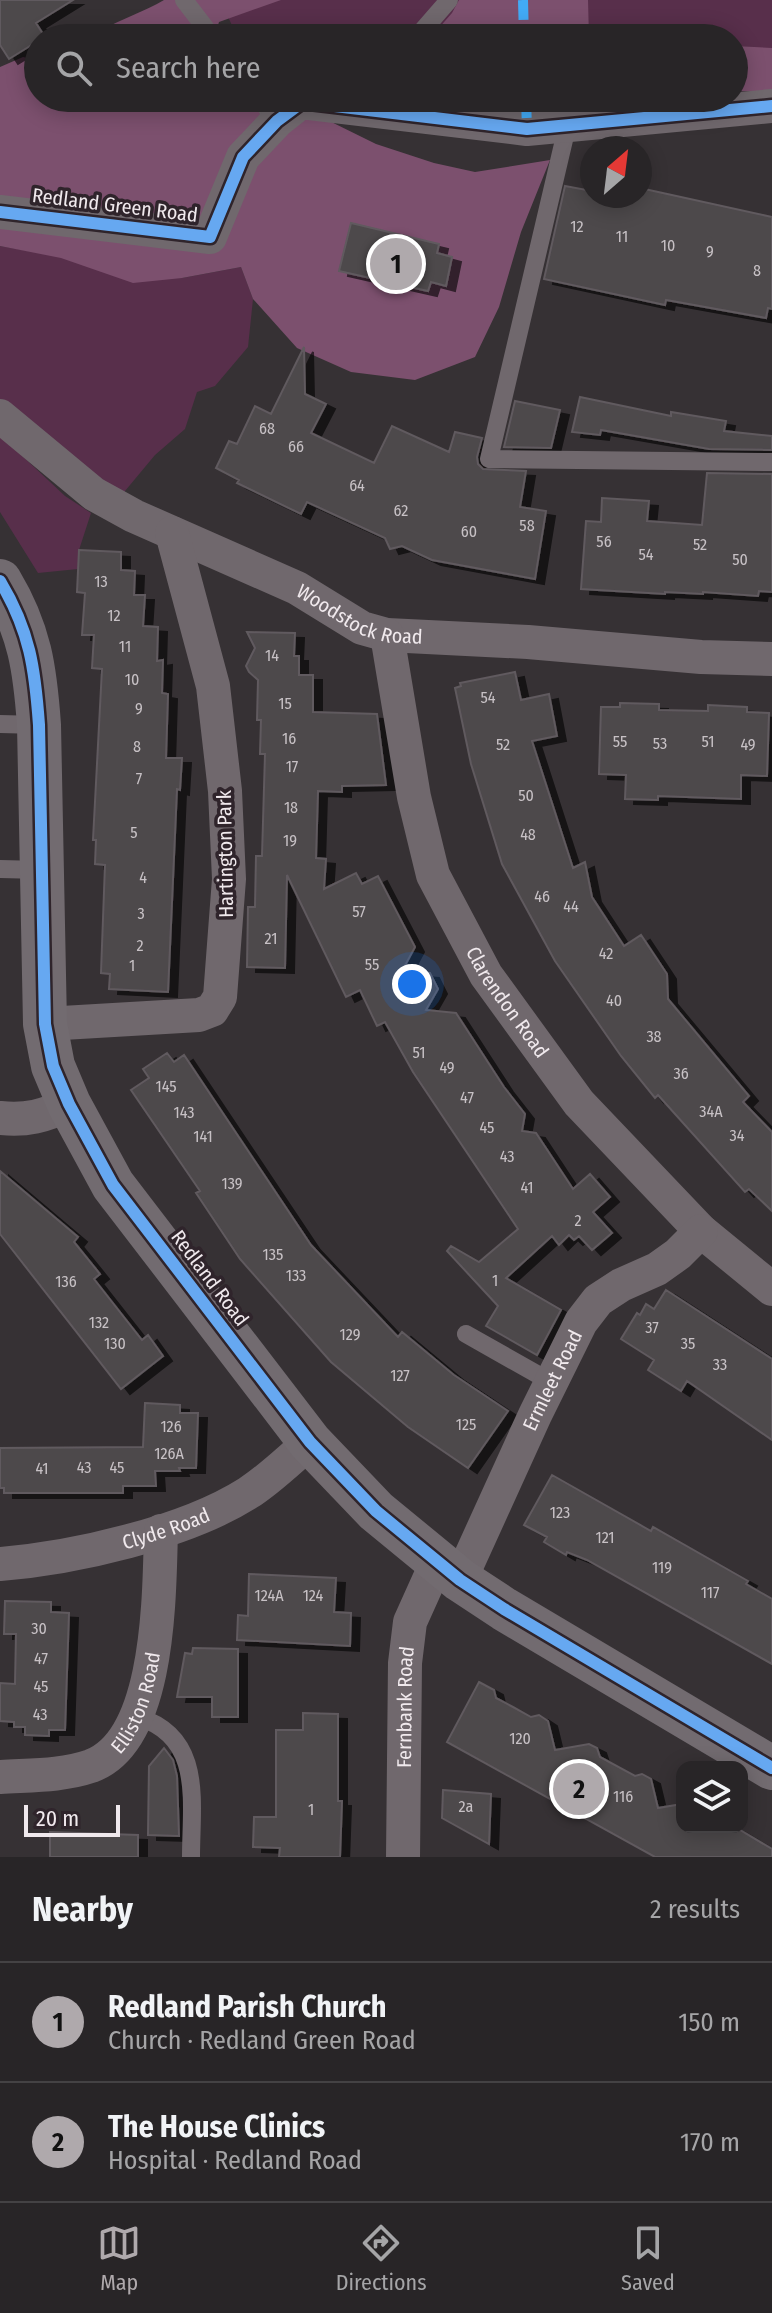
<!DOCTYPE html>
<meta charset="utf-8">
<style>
body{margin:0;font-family:"Fira Sans Condensed",sans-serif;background:#343133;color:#f1f3f6}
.controls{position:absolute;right:24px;bottom:24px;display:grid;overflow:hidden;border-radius:16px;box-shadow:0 4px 20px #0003}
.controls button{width:72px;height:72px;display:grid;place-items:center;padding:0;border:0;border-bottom:2px solid #444244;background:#282527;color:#f1f3f6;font:40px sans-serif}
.compass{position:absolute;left:580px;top:136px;width:72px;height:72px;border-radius:50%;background:#282527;box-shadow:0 4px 20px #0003;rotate:28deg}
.scale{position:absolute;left:24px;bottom:20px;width:96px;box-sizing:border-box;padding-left:8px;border:4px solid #f0e9ed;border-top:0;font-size:22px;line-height:28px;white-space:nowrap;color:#f0e9ed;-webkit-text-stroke:6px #2f242b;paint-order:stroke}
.you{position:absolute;left:412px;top:984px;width:28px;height:28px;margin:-20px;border:6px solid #fff;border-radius:50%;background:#1a73e8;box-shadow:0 0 0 12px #1a73e833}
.badge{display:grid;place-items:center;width:52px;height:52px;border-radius:50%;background:#afa9ac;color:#111;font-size:26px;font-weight:700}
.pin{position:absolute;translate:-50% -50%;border:4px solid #fff;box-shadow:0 2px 8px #0006}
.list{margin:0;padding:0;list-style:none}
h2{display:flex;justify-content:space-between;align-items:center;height:104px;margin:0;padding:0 32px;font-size:34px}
h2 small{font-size:26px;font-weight:400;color:#a5a5a7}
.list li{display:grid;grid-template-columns:52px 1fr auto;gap:24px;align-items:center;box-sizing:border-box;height:120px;padding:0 32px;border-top:2px solid #444244}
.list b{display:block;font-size:30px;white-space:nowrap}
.list p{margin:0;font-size:26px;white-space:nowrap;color:#a5a5a7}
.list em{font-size:26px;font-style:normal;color:#a5a5a7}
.icon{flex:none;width:44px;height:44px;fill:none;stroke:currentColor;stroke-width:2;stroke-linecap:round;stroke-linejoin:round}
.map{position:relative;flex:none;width:772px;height:1857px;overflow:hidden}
.search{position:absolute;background:#282527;box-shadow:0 4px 20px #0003;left:24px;right:24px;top:24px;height:88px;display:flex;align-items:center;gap:20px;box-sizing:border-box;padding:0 28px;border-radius:44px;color:#a5a5a7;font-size:30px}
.sheet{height:344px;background:#282527}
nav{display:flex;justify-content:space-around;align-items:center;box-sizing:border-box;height:112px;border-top:2px solid #444244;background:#282527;font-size:22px;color:#a5a5a7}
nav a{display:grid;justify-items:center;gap:4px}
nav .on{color:#afa9ac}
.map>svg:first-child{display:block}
.green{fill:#582f4b}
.forest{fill:#7c506e}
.building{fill:#4d484c;stroke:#605a5e;stroke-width:2;filter:url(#shadow)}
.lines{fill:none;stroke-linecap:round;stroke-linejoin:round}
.lane{stroke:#70686d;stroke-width:18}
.street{stroke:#70686d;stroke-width:34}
.secondary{stroke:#726b70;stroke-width:44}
.quiet{stroke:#42abf6;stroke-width:10;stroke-dasharray:20 10;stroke-linecap:butt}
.cycleway-casing{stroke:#2f242b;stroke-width:17}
.cycleway{stroke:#66a8f1;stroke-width:12}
.labels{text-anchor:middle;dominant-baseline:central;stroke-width:7;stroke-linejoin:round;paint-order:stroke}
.number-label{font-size:16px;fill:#c7c1c5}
.street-label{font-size:20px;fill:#f0e9ed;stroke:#2f242b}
</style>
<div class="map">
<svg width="772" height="1857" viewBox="0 0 772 1857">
<defs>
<filter id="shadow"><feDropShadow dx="9" dy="5" stdDeviation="0" flood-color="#0009"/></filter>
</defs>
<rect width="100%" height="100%" fill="#363134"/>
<path class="green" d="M 220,0 L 772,0 L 772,83 L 734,83 L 734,38 L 238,38 Z
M 0,246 L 182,278 L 241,267 L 253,299 L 248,347 L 215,386 L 197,392 L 185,429 L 155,455 L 120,497 L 0,403 Z
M 0,435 L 65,496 L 91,513 L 79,550 L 78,569 L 38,573 L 0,512 Z"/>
<path class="forest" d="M 164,0 L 281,0 L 219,22 L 214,38 L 105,38 L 102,30 C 123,18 144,12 164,0 Z
M 459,0 L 588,0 L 589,38 L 280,38 L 288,29 L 391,34 L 438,29 L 452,13 Z
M 734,46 L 772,48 L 772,92 L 734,91 Z
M 23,57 L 38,60 L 38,98 L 229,98 L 305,109 L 376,144 L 434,163 L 475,172 L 550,160 L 521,232 L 499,307 L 475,357 L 415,380 L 351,372 L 297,348 L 253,299 L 241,267 L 182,278 L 133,283 L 61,258 L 0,246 L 0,67 Z
M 305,98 L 651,98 L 613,127 Z"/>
<path class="building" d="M 0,0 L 73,0 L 36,23 L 45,37 L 38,38 L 38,41 L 9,59 L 0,45 Z
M 565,186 L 592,191 L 592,196 L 640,196 L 640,188 L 772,217 L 772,309 L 768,308 L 766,318 L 666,300 L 665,305 L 544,279 Z
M 351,223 L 439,244 L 437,253 L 452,257 L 446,286 L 431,282 L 428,291 L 339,271 Z
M 304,347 L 305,394 L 326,404 L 311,433 L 374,463 L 392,426 L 449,452 L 455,432 L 482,438 L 477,457 L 478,464 L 483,469 L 526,471 L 520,507 L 546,511 L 535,579 L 432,560 L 402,546 L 390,549 L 385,538 L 307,502 L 301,514 L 237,483 L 239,480 L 216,468 L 229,441 L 237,444 L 255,406 L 271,414 Z
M 580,397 L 671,416 L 671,412 L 726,421 L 724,431 L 772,436 L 772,450 L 709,449 L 601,430 L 600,435 L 572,432 Z
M 515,401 L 560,410 L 551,448 L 504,447 Z
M 707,473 L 772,474 L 772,592 L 759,591 L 758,596 L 703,592 L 703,594 L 665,592 L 665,594 L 581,589 L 586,521 L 601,522 L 602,498 L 649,501 L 647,521 L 702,525 Z
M 79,550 L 121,552 L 121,570 L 135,571 L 134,595 L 145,595 L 143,626 L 158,627 L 157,661 L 163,660 L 162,693 L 168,694 L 166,758 L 182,758 L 180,790 L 177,789 L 168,992 L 109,989 L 110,974 L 101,973 L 105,865 L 95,864 L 96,840 L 93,840 L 102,669 L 92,668 L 94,635 L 82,635 L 85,593 L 77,592 Z
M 247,632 L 295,633 L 294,656 L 299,656 L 299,675 L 313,675 L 313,712 L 377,714 L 386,785 L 342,786 L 342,792 L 318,791 L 316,858 L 326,859 L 324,889 L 356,873 L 362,884 L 378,876 L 415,947 L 402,971 L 430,973 L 438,989 L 426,1010 L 456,1013 L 504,1087 L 525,1114 L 522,1131 L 536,1133 L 573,1189 L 590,1174 L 610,1197 L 593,1212 L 612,1233 L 592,1250 L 579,1236 L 574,1240 L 569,1235 L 559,1245 L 552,1236 L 506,1278 L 561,1310 L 537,1355 L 486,1326 L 498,1306 L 447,1251 L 451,1246 L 479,1262 L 518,1229 L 413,1072 L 385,1022 L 377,1026 L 360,990 L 346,997 L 287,875 L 285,968 L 247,967 L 248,907 L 255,907 L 256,856 L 262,856 L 265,754 L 260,754 L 261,720 L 257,720 L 258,680 L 249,672 L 246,666 L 255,648 Z
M 515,672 L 521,700 L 549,694 L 557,736 L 532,741 L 573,868 L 585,862 L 592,897 L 624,946 L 641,935 L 667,974 L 668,999 L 749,1096 L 743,1102 L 772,1132 L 772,1211 L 749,1189 L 745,1192 L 658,1095 L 655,1098 L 621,1056 L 555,961 L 502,864 L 471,764 L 455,688 L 461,686 L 460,683 Z
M 620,703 L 659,704 L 659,710 L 708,711 L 708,705 L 747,707 L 747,712 L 769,713 L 767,776 L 741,775 L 741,799 L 658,796 L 658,800 L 625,799 L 626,775 L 599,774 L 601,707 L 620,707 Z
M 167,1053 L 174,1062 L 184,1055 L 311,1245 L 398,1337 L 402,1332 L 454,1375 L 508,1411 L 468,1468 L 408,1427 L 331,1362 L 240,1259 L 196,1193 L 200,1191 L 131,1090 L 149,1078 L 143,1069 Z
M 0,1171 L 78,1237 L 74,1242 L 100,1274 L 94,1279 L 142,1340 L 148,1335 L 163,1356 L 121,1389 L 0,1234 Z
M 666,1290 L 772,1359 L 772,1440 L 687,1381 L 681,1391 L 648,1370 L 654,1360 L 621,1339 L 637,1313 L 640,1315 L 646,1304 L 654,1309 Z
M 145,1403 L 180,1405 L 180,1413 L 198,1413 L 196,1468 L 179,1468 L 180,1471 L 155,1471 L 156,1486 L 123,1486 L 123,1493 L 4,1493 L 4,1488 L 0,1488 L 0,1448 L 143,1447 Z
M 552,1475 L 651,1531 L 653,1527 L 748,1581 L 746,1584 L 772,1599 L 772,1664 L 587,1560 L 567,1552 L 566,1555 L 544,1542 L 547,1537 L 524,1525 Z
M 249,1574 L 336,1578 L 334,1612 L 351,1613 L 350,1646 L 237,1640 L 238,1615 L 248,1616 Z
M 5,1601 L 51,1602 L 51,1612 L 69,1613 L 65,1730 L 49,1730 L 49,1736 L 25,1735 L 25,1727 L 14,1727 L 14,1722 L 0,1721 L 0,1683 L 15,1684 L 16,1634 L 4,1634 Z
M 193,1648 L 238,1649 L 238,1717 L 212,1717 L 212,1697 L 177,1697 L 185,1653 L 192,1654 Z
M 479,1682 L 494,1690 L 496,1698 L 513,1707 L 531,1717 L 539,1715 L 548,1721 L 555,1750 L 589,1744 L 597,1748 L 600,1757 L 635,1776 L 642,1774 L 651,1779 L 658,1808 L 682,1804 L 682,1827 L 735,1827 L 772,1849 L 772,1857 L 655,1857 L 447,1742 Z
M 303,1713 L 338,1714 L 338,1801 L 342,1801 L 340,1857 L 279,1857 L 280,1848 L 253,1847 L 254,1817 L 276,1817 L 276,1730 L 303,1730 Z
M 164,1748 L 173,1760 L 177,1776 L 179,1836 L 148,1835 L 149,1766 Z
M 443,1790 L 491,1794 L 489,1844 L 442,1818 Z
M 50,1832 L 138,1835 L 138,1857 L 50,1857 Z"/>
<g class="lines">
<path class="lane" d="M 184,0 L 213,38
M 416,38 L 449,0
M 259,98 L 277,121
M 568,123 L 489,459 L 772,462
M 0,724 L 39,725
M 0,869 L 41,870
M 466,1334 L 551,1382
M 138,1717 C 204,1737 191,1802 191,1857"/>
<g class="street">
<path d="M 0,212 L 210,237 L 243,157 L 277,121 L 301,102 L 527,129 L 772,106"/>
<path id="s1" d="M 0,416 L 94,494 L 134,516 L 297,588 L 362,628 L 387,635 L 528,642 L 701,657 L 772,659"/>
<path id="s2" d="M 387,635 L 414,797 L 433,875 L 486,975 L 579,1103 L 701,1231 L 772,1289"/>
<path d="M 45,1024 L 199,1015 L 212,1010 L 220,997 L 229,879 L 225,791 L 213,686 L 172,533"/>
<path d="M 0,1118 C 26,1121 45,1116 69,1104"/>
<path id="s3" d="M 0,1564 C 74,1558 185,1533 248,1493 C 270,1479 290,1459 310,1442"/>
<path id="s4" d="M 460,1580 L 535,1415 L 581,1322 L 598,1300 L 621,1285 L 657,1269 L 678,1254 L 701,1231"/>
<path id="s5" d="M 0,1777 C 30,1775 62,1776 91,1766 C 161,1740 159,1593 161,1531"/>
<path id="s6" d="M 403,1857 L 405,1663 L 410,1622 L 437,1562"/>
</g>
<path class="secondary" d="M 0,581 C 30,631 35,669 39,725 L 45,1024 L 53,1066 L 69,1104 L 113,1185 L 310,1442 L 376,1511 L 460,1580 L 504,1609 L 772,1768"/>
<path class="quiet" d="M 523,0 L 524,38
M 526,98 L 527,129"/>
<defs>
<path id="cycleway" d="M 301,102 L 527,129 L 772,106
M 0,212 L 210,237 L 243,157 L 277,121 L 308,98
M 0,581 C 30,631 35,669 39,725 L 45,1024 L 53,1066 L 69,1104 L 113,1185 L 310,1442 L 376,1511 L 460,1580 L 504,1609 L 772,1768"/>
</defs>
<use href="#cycleway" class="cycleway-casing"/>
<use href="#cycleway" class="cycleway"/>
</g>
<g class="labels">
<g class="number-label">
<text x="577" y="226">12</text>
<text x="622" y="236">11</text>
<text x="668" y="245">10</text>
<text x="710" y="251">9</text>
<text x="757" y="270">8</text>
<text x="267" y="428">68</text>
<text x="296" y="446">66</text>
<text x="357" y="485">64</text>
<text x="401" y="510">62</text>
<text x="527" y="525">58</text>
<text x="469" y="531">60</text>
<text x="604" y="541">56</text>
<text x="700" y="544">52</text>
<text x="646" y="554">54</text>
<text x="740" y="559">50</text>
<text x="101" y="581">13</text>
<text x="114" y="615">12</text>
<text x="125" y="646">11</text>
<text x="272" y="655">14</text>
<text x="132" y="679">10</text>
<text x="488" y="697">54</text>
<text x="285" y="703">15</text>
<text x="139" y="708">9</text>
<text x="289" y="738">16</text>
<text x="620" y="741">55</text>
<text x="708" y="741">51</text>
<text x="660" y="743">53</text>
<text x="503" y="744">52</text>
<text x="748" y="744">49</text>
<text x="137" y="746">8</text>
<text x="292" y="766">17</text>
<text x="139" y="778">7</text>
<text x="526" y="795">50</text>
<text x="291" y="807">18</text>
<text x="134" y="832">5</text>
<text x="528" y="834">48</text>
<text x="290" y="840">19</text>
<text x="143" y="877">4</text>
<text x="542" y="896">46</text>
<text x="571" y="906">44</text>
<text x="359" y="911">57</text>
<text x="141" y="913">3</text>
<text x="271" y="938">21</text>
<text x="140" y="945">2</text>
<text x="606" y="953">42</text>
<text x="372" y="964">55</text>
<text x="132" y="965">1</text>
<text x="614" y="1000">40</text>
<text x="654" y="1036">38</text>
<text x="419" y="1052">51</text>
<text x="447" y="1067">49</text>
<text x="681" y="1073">36</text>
<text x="166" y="1086">145</text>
<text x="467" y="1097">47</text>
<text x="711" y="1111">34A</text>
<text x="184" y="1112">143</text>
<text x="487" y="1127">45</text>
<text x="737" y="1135">34</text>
<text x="203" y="1136">141</text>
<text x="507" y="1156">43</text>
<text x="232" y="1183">139</text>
<text x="527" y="1187">41</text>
<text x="578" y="1220">2</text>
<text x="273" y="1254">135</text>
<text x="296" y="1275">133</text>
<text x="495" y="1280">1</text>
<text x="66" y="1281">136</text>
<text x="99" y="1322">132</text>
<text x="652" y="1327">37</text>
<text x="350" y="1334">129</text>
<text x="115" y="1343">130</text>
<text x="688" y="1343">35</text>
<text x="720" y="1364">33</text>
<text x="400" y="1375">127</text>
<text x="466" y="1424">125</text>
<text x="171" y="1426">126</text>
<text x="169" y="1453">126A</text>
<text x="84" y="1467">43</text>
<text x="117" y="1467">45</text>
<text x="42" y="1468">41</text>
<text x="560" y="1512">123</text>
<text x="605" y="1537">121</text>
<text x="662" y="1567">119</text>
<text x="710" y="1592">117</text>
<text x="269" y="1595">124A</text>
<text x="313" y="1595">124</text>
<text x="39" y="1628">30</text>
<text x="41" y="1658">47</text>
<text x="41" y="1686">45</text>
<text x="40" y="1714">43</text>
<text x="520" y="1738">120</text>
<text x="623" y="1796">116</text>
<text x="466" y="1806">2a</text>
<text x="311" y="1809">1</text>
</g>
<g class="street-label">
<text transform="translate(115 205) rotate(7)">Redland Green Road</text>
<text stroke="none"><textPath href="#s1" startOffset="416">Woodstock Road</textPath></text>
<text transform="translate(225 854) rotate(-91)">Hartington Park</text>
<text stroke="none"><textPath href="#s2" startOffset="392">Clarendon Road</textPath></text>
<text transform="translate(210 1278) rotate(53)">Redland Road</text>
<text stroke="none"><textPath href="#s4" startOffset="220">Ermleet Road</textPath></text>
<text stroke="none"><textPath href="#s3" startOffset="170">Clyde Road</textPath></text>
<text stroke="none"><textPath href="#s5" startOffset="174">Elliston Road</textPath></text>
<text stroke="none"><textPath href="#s6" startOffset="150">Fernbank Road</textPath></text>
</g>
</g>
</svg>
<div class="controls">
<button><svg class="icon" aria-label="layers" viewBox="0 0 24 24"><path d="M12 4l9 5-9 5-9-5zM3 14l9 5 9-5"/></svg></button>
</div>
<svg class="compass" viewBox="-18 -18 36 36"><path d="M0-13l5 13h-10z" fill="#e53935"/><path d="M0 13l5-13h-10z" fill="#a5a5a7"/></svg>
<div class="scale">20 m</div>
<div class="you"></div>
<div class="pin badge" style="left:396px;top:264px">1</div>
<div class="pin badge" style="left:579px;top:1789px">2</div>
<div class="search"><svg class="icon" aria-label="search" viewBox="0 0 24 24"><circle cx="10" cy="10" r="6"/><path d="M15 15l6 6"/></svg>Search here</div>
</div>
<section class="sheet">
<h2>Nearby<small>2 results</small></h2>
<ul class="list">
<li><span class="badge">1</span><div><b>Redland Parish Church</b><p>Church · Redland Green Road</p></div><em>150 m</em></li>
<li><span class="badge">2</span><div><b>The House Clinics</b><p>Hospital · Redland Road</p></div><em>170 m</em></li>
</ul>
</section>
<nav>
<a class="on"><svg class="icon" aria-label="map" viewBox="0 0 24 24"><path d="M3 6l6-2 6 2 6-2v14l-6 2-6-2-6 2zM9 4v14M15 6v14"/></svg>Map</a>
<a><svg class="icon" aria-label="directions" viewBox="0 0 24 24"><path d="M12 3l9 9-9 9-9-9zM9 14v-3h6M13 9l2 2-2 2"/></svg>Directions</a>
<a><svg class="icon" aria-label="saved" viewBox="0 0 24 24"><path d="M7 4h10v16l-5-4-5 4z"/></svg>Saved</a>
</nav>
